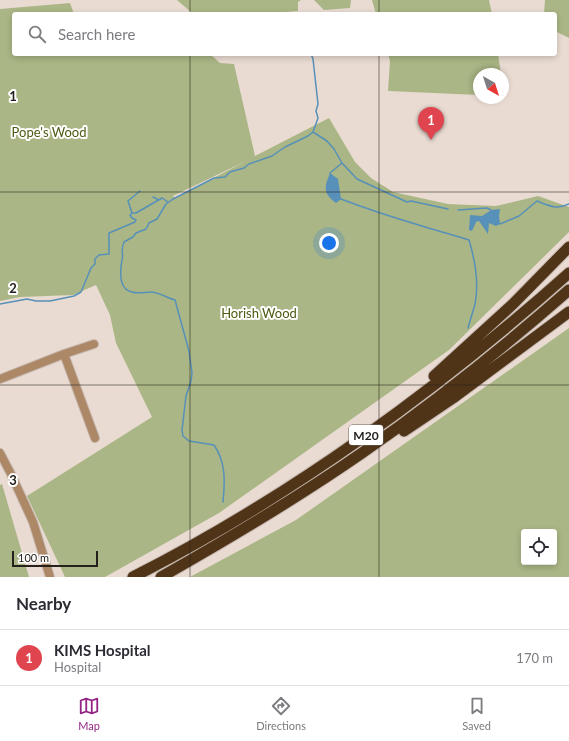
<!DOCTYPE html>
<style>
body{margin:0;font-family:Lato,sans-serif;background:#f7f7f7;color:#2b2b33}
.controls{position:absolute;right:12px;bottom:12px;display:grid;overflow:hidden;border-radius:4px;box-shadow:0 2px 6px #0003}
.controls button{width:36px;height:36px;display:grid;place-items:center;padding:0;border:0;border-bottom:1px solid #e1e1e2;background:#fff;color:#2b2b33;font:20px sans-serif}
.compass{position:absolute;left:473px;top:68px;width:36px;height:36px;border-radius:50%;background:#fff;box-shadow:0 2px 6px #0003;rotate:141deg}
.scale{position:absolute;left:12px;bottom:10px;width:86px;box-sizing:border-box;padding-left:4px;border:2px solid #25201c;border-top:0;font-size:11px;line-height:14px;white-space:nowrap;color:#25201c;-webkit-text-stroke:3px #fff;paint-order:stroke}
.you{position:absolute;left:329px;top:243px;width:14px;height:14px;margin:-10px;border:3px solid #fff;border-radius:50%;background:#1a73e8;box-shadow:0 0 0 6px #1a73e833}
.badge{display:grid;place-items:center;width:26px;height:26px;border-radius:50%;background:#942586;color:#fff;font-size:13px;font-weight:700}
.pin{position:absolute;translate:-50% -33px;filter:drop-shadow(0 1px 2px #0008)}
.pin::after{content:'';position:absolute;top:21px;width:14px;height:12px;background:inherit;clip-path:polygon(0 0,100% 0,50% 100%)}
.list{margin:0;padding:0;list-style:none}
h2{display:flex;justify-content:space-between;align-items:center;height:52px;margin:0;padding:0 16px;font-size:17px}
h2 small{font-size:13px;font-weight:400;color:#7c7c81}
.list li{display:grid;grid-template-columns:26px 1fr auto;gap:12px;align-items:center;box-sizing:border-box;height:56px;padding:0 16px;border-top:1px solid #e1e1e2}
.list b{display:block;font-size:15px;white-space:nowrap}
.list p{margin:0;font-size:13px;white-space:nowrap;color:#7c7c81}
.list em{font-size:13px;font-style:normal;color:#7c7c81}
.icon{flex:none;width:22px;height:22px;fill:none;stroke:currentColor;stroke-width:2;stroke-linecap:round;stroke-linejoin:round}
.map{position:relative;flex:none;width:569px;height:577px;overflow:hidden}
.search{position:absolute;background:#fff;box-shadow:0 2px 6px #0003;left:12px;right:12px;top:12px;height:44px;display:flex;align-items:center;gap:10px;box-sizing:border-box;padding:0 14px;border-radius:4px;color:#7c7c81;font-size:15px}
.sheet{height:108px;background:#fff}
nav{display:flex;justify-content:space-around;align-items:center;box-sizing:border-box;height:56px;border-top:1px solid #e1e1e2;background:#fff;font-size:11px;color:#7c7c81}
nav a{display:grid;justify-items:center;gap:2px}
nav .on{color:#942586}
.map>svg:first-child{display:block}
.green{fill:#aab685;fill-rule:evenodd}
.water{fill:#5790b9}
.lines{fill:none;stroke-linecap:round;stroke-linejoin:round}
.stream{stroke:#5790b9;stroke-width:1.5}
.minor-casing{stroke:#c6b9b1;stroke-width:10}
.highway-casing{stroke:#c6b9b1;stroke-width:13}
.minor{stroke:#ad8866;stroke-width:8}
.highway{stroke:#503417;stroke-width:11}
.grid{fill:none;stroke:#25201c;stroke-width:1;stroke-opacity:0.55}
.labels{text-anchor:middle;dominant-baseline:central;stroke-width:4;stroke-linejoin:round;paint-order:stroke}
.shield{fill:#fff;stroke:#666360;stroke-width:1}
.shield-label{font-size:12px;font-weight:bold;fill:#25201c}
.park-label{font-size:13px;fill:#4e5a13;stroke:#fff}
.grid-label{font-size:13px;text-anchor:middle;font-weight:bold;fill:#25201c;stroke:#fff;stroke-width:4;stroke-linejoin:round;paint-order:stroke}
</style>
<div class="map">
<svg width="569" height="577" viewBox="0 0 569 577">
<rect width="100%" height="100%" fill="#e9dbd2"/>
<path class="green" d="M 177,0 L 301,0 L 298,2 L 298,11 L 262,14 L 198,14 L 192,13 Z
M 314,0 L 351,0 L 350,8 L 324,10 Z
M 372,0 L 489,0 L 492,14 L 376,14 Z
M 545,0 L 569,0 L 569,38 L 555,31 L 555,14 L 544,14 Z
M 70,3 L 74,14 L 14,14 L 14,54 L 210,54 L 220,63 L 234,64 L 255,156 L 329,118 L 355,162 L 371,178 L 393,192 L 448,204 L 496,206 L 538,196 L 569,207 L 569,232 L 449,350 L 219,513 L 105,577 L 65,577 L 27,496 L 152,417 L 116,343 L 110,315 L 96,285 L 73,295 L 20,297 L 0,301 L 0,9 ZM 246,161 L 175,198 L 173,196 Z
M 388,54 L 498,54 L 501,74 L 479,74 L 479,95 L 388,91 L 390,61 Z
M 569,328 L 569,577 L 190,577 L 296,520 ZM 524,532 L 554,532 L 554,562 L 524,562 Z
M 2,484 L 29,577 L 0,577 L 0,485 Z"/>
<path class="water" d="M 330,173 L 338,179 L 341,199 L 336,203 C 323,193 324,188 330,173 Z
M 500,209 L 499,216 L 500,224 L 496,226 L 489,223 L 488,234 L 479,221 L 476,222 L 472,231 L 469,230 L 470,215 L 482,216 L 491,210 Z"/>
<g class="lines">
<path class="stream" d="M 313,132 L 327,141 L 334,149 L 342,163 L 357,179 L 407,202 L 411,201 L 448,209
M 330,173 L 342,163
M 153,197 L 159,200
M 341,199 C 367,209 395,218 422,226 C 438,231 454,235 469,240 C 475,260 479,284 475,304 C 473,312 470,320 468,328
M 458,210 L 487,208 L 491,210
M 132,213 L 136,213 L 162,198 L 168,202
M 500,224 L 519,216 L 537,201 C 549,206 557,210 569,204
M 0,304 L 27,299 L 36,301 L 50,301 L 74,296 L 81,292 L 91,268 L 95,264 L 95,259 L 99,255 L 109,254 L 109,233 L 135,222 L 136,220 L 132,218 L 130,215 L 132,213 L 128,201 L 140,191
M 223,502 C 225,482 226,462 214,445 L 189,441 L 183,436 L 182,430 L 186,396 L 191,381 L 192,373 L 189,351 L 175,300 C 168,298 158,292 151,292 C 145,292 138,294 132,292 C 118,289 120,271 122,260 C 124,253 120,252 124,242 L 133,237 L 136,233 L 146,229 L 149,223 L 157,219 L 166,204 L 173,199 L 214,178 L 225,177 L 230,172 L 244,168 L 249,164 L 272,156 L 285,147 L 308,136 L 313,132 L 318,118 L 316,111 L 318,104 L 313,59 L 311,54"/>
<defs>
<path id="minor" d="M 64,354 L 95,438
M 0,379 L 64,354 L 94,344
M 0,453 L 11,474 L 33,522 L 50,577"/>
<path id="highway" d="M 434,376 L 513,304 L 569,247
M 404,431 L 453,398 L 569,312
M 133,577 C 289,498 439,389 569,273
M 161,577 C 230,538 297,498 362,453 C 434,403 503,348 569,290"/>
</defs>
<use href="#minor" class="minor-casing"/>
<use href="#highway" class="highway-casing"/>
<use href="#minor" class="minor"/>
<use href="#highway" class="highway"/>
</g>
<path class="grid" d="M 190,0 L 190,14M 379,0 L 379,14M 190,54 L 190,577M 379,54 L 379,577M 0,192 L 569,192M 0,385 L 569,385"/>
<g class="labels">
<rect class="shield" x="349" y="425" width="34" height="20" rx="3"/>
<g class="shield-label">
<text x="366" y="435">M20</text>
</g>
<g class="park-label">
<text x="49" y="132">Pope's Wood</text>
<text x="259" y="313">Horish Wood</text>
</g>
</g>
<g class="grid-label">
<text x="13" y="101">1</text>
<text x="13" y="293">2</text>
<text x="13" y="485">3</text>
</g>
</svg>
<div class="controls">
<button><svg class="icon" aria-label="locate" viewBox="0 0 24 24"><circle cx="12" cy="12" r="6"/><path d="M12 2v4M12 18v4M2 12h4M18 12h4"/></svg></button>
</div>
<svg class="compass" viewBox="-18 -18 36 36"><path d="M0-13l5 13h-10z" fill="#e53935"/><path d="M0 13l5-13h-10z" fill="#7c7c81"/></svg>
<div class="scale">100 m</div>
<div class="you"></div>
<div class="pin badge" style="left:431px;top:140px;background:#e0444e">1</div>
<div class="search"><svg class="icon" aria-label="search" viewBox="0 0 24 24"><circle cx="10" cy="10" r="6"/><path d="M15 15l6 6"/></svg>Search here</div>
</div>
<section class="sheet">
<h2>Nearby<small></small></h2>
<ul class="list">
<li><span class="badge" style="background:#e0444e">1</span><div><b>KIMS Hospital</b><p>Hospital</p></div><em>170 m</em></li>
</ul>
</section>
<nav>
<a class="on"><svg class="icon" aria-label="map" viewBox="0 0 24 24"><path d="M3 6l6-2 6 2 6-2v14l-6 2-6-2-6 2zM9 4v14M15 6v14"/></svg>Map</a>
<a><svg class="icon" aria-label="directions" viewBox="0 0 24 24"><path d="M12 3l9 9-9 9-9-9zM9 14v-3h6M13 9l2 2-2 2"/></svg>Directions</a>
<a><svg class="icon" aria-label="saved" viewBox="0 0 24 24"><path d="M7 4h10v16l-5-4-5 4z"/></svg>Saved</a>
</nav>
